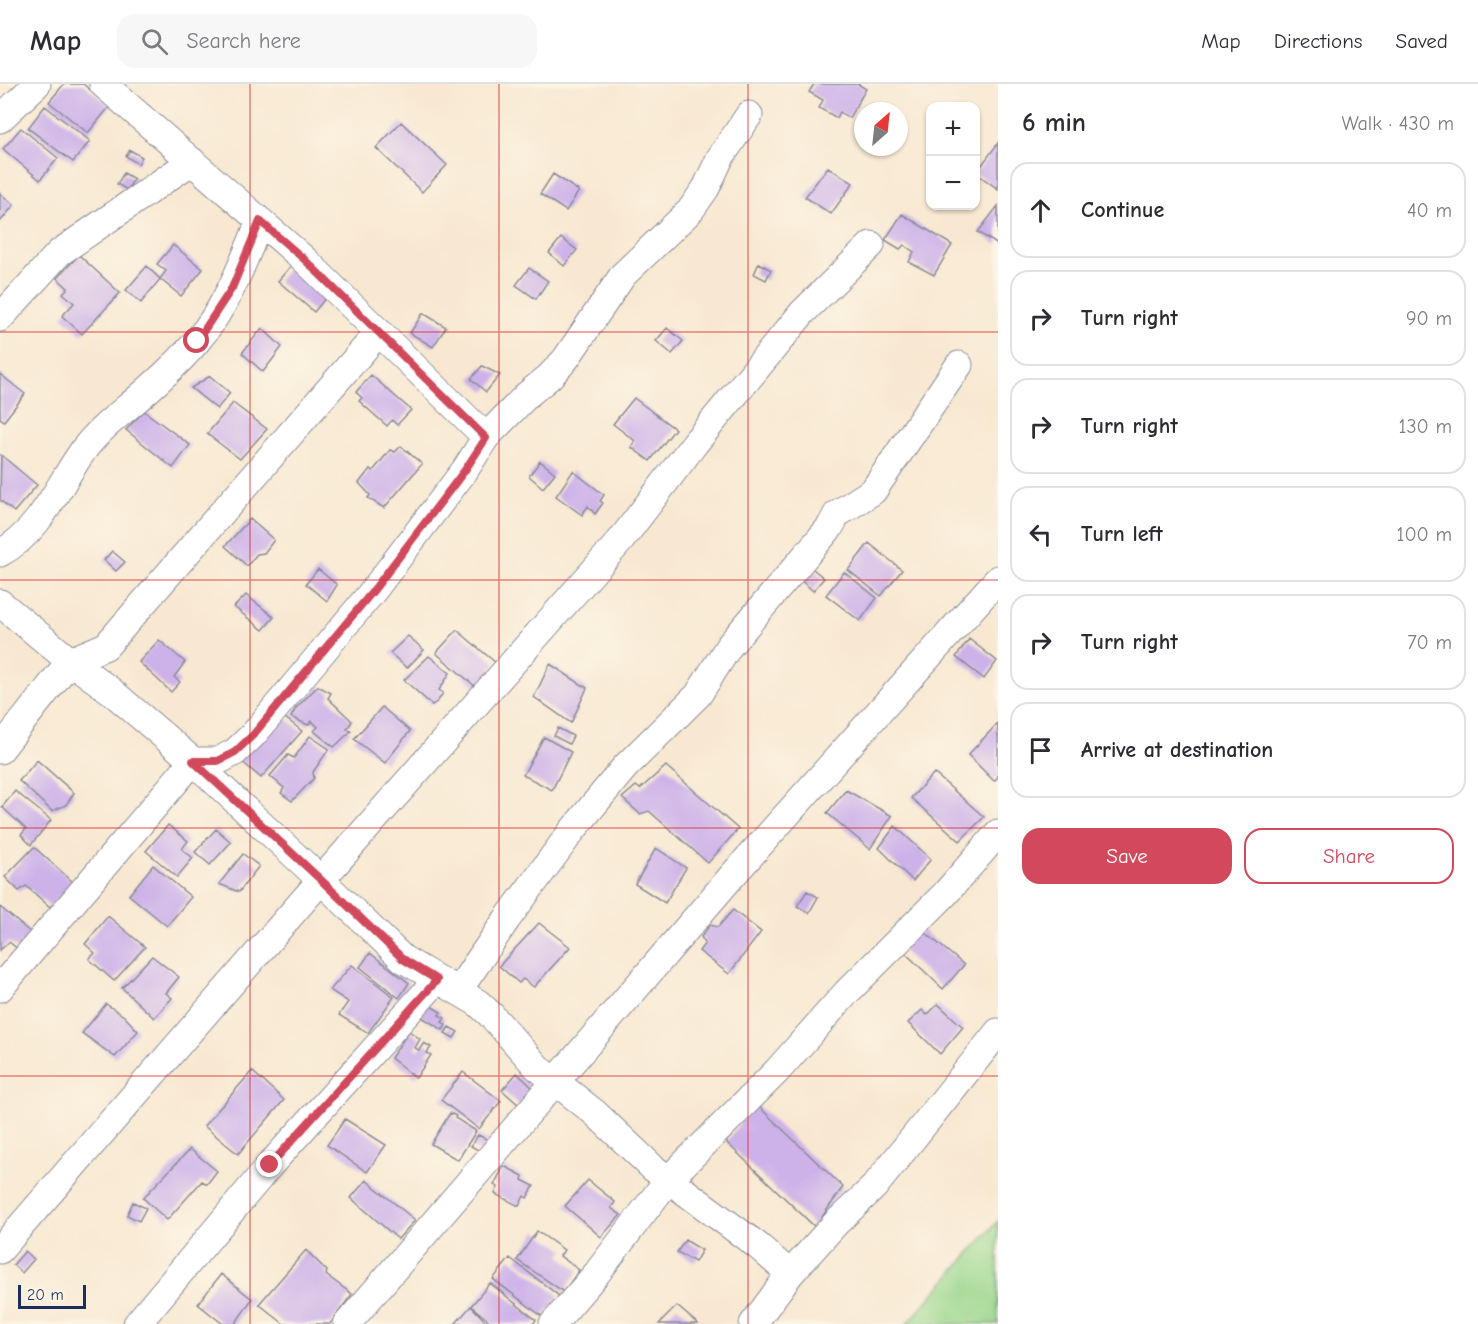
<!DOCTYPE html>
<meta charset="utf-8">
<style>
body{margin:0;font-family:"Comic Neue",sans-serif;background:#f7f7f7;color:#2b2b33}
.controls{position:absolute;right:18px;top:18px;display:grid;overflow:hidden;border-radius:12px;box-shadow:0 2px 4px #0004}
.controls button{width:54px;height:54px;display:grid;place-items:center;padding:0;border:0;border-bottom:2px solid #e1e1e2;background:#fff;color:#2b2b33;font:30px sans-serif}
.compass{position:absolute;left:854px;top:18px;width:54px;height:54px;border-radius:50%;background:#fff;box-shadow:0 2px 4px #0004;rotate:27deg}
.scale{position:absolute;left:18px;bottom:15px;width:68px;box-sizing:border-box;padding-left:6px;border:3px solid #1b2f5e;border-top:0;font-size:16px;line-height:21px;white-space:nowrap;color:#1b2f5e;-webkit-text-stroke:4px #fcf5e5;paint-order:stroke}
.stop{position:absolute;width:18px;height:18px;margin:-14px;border:4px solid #d1495b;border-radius:50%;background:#fff}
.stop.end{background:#d1495b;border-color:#fff;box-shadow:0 2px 6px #0008}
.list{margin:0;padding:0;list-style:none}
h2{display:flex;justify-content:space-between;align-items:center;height:78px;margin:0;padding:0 24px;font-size:26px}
h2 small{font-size:20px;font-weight:400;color:#7c7c81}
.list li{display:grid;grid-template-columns:39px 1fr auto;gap:18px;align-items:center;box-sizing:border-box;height:96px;margin:0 12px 12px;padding:0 12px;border:2px solid #e1e1e2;border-radius:18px}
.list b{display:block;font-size:22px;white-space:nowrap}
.list em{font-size:20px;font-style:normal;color:#7c7c81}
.actions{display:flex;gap:12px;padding:18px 24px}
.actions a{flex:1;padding:14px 0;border:2px solid #d1495b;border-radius:18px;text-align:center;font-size:21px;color:#d1495b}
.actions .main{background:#d1495b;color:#fff}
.icon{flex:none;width:33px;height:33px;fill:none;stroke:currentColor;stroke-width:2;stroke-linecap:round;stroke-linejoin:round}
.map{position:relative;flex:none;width:998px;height:1240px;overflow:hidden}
header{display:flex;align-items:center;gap:36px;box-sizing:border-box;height:84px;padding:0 30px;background:#fff;border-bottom:2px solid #e1e1e2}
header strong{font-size:28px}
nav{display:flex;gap:33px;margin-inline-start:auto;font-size:21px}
.search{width:420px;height:54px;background:#f7f7f7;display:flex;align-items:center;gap:15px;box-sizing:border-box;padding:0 21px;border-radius:18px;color:#7c7c81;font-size:22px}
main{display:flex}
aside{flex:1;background:#fff}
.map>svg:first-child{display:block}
.green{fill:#98d68b;stroke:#5a8274;stroke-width:1.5}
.building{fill:#cdb2e9}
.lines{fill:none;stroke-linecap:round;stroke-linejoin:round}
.minor-casing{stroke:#8a8c98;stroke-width:29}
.minor{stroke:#fff;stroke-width:27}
.route{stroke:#d1495b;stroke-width:8}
.grid{fill:none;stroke:#d62828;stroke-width:1.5;stroke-opacity:0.55}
</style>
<header>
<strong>Map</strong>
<div class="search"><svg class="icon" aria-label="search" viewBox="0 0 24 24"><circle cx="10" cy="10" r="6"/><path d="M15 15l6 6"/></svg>Search here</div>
<nav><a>Map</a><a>Directions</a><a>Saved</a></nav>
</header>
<main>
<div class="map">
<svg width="998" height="1240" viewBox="0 0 998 1240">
<rect width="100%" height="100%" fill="#fcf5e5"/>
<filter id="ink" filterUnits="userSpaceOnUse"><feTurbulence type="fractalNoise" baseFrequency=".0167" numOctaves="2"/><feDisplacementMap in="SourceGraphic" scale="12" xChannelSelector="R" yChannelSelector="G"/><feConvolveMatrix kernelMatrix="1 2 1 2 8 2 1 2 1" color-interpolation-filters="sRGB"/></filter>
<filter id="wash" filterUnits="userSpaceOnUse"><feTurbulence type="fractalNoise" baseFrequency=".008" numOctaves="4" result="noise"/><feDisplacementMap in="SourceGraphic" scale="24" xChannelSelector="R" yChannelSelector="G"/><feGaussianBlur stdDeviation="1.35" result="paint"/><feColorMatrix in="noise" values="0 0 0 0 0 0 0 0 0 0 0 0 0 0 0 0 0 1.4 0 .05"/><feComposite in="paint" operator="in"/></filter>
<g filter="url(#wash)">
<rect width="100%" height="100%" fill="#f8e8d1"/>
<path class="green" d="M 998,1137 L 998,1240 L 907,1240 Z"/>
<g id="blocks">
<path class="building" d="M 64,0 L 83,0 L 110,22 L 88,49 L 49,18 Z
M 814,0 L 858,0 L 866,5 L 849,34 L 840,28 L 837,34 L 819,24 L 823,16 L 809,8 Z
M 45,22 L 90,57 L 73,78 L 28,44 Z
M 401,38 L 447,81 L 422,108 L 376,64 Z
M 21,44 L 58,74 L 40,96 L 3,65 Z
M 998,59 L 998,105 L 976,89 Z
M 130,66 L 142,73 L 138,80 L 126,72 Z
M 828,83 L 853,99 L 831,130 L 805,113 Z
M 124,89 L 134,95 L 127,106 L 117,100 Z
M 553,90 L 579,107 L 566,127 L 540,110 Z
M 0,109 L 14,121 L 0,138 Z
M 998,122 L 998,161 L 978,148 Z
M 902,130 L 952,161 L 934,191 L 909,178 L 914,168 L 904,161 L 900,165 L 885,156 Z
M 561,154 L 577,166 L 564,182 L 549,169 Z
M 173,161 L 203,185 L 181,212 L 160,195 L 141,219 L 126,206 L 147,182 L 160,195 L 166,187 L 157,180 Z
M 79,171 L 120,209 L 82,250 L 62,232 L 74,219 L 63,209 L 68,204 L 57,194 Z
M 302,178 L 333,205 L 314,228 L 278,197 L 291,182 Z
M 759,179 L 771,186 L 766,196 L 754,190 Z
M 529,184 L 548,197 L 536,215 L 516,201 Z
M 423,229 L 446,243 L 433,263 L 410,249 Z
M 262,244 L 282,263 L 263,288 L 242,269 Z
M 667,244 L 683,257 L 672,270 L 656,257 Z
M 482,282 L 500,291 L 486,308 L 471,295 Z
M 0,290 L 25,310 L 4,337 L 0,334 Z
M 371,291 L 411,326 L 397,341 L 392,336 L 387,342 L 359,317 L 362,314 L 356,308 Z
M 210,292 L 230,309 L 217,325 L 191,304 Z
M 634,314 L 675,345 L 650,377 L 631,363 L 635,357 L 613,340 Z
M 233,319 L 267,345 L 240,375 L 207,350 Z
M 144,327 L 190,361 L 173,384 L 126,346 Z
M 401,362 L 422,380 L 384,424 L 368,414 L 370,411 L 359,399 L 370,385 L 373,387 L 390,366 L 395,368 Z
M 1,371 L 37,401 L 14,428 L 0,416 Z
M 540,377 L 555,389 L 543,404 L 529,392 Z
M 573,387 L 604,411 L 600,417 L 603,419 L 595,430 L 588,422 L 582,431 L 556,412 Z
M 250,435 L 274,456 L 264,469 L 257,470 L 247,482 L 225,462 Z
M 869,459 L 902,486 L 881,512 L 848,486 Z
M 112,467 L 125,478 L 116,487 L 104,476 Z
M 807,480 L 824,494 L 813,507 L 797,493 Z
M 318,485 L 337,501 L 327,517 L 306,500 Z
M 844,488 L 877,514 L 860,537 L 826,511 Z
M 246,511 L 274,533 L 263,546 L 234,523 Z
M 457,546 L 496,579 L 477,604 L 436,569 Z
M 408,552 L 424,566 L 407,584 L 390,569 Z
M 969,555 L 997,577 L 984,595 L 956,573 Z
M 159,556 L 185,578 L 174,593 L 180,598 L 171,608 L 139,578 Z
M 429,572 L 450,589 L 439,606 L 443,609 L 438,617 L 432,621 L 404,596 Z
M 550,580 L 587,604 L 571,639 L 534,613 Z
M 318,602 L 331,609 L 328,614 L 352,637 L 347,645 L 351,647 L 334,663 L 314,647 L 318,643 L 312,637 L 308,641 L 291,633 L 296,624 Z
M 382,623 L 410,647 L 385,679 L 354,655 Z
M 280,630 L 302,647 L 261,694 L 239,675 Z
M 998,639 L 998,693 L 994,697 L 968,671 Z
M 558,644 L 573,652 L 569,660 L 554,652 Z
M 310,652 L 329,665 L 313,688 L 314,694 L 292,717 L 281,709 L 284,704 L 270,692 L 288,671 L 294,674 Z
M 544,653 L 571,668 L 552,706 L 523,691 Z
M 37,676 L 74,709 L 66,721 L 52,727 L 19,697 Z
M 666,682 L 738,745 L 708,779 L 649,727 L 640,730 L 622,714 L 636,702 L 640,705 Z
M 934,689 L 984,733 L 960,757 L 911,714 Z
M 846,706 L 892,732 L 870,765 L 827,729 Z
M 15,707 L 51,736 L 31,761 L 21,751 L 26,745 L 2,723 Z
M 168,741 L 188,757 L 182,765 L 193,774 L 177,793 L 146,767 Z
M 895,742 L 931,775 L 913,797 L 879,764 Z
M 216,745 L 231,758 L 210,781 L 195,768 Z
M 34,763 L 74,799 L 50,823 L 26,802 L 19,807 L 5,793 Z
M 656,764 L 686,784 L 665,819 L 635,800 Z
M 243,770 L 259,782 L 239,808 L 219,800 Z
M 153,781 L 191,813 L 167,842 L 129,811 Z
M 807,807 L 818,813 L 809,829 L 797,822 Z
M 0,823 L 37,854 L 24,870 L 9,858 L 0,866 Z
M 733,826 L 761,848 L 729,890 L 699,867 L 705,859 L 701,853 L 710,841 L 718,843 Z
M 108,832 L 145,863 L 114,897 L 89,875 L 95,869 L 85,860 Z
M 539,839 L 570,863 L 534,903 L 523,895 L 519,899 L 499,882 Z
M 920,844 L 964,881 L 943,905 L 901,865 Z
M 370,869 L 409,899 L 399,914 L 360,883 Z
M 152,872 L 179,893 L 166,909 L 172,914 L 154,934 L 122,904 Z
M 352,881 L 394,913 L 368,949 L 339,931 L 348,918 L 330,906 Z
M 106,920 L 124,932 L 138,947 L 115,973 L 82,949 Z
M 427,920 L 441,928 L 439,931 L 445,934 L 442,938 L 446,941 L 443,946 L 420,932 Z
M 938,920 L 963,943 L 940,970 L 908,939 L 922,926 L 927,931 Z
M 449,943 L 458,948 L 454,954 L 445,949 Z
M 409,947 L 420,955 L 415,964 L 419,966 L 424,959 L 431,963 L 427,969 L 431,971 L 416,994 L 391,974 Z
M 252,987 L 284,1016 L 238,1070 L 204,1042 Z
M 463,988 L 501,1017 L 479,1045 L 441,1016 Z
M 517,989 L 535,1006 L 520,1022 L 502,1006 Z
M 755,1019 L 843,1103 L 815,1143 L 726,1058 Z
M 450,1029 L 456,1032 L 455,1034 L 476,1047 L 458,1076 L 431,1060 Z
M 345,1035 L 386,1061 L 367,1088 L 327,1061 Z
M 478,1051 L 490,1057 L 483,1069 L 471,1062 Z
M 190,1065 L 217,1087 L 207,1100 L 202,1097 L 167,1136 L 143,1114 Z
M 504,1082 L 523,1092 L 522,1096 L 534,1102 L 527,1114 L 524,1112 L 519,1122 L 495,1110 L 498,1103 L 494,1101 Z
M 366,1096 L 415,1136 L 398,1155 L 351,1114 Z
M 588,1096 L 615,1118 L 611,1124 L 621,1131 L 601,1153 L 565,1122 Z
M 133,1118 L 146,1124 L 139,1137 L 127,1131 Z
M 537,1147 L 564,1166 L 560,1172 L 579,1186 L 564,1208 L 517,1176 Z
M 685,1156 L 702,1166 L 695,1178 L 677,1168 Z
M 306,1166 L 327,1187 L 326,1191 L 352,1210 L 330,1240 L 284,1240 L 259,1220 Z
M 25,1167 L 34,1175 L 22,1189 L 13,1181 Z
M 510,1174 L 559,1212 L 543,1233 L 493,1195 Z
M 221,1190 L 252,1215 L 235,1240 L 223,1240 L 198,1220 Z
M 490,1199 L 536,1236 L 533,1240 L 493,1240 L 471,1222 Z
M 471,1222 L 488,1240 L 455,1240 Z
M 677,1222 L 698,1240 L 659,1240 Z"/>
</g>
</g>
<g filter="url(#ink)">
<use href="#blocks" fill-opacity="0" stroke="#8a8c98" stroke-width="1.5"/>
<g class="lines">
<defs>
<path id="minor" d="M 0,35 L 37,0
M 0,234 L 59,169 L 192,77
M 486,353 L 527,311 L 549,293 L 565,276 L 623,191 L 690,127 L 706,104 L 720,74 L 749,31
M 0,469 C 41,448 59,399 85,364 C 99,346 117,332 135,317 C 156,299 179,279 197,257 C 227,222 243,179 260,137
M 0,519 L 70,577 L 111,607 L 193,677 L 321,796 L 403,875 L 478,919 L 492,932 L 537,983 L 595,1029 L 653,1084 L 758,1162 L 790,1190 L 836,1139 L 874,1103 L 998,948
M 0,666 L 70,577 L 106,562 L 379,248
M 0,904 L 193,677 L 218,677 L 235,668 L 253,651 L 373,507 L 465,386 L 486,353 L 305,176 L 103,0
M 458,907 L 507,835 L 572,747 L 625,683 L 698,611 L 729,562 L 830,443 L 837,430 L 873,407 L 959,281
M 0,1166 L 321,796 L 621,456 L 695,359 L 803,228 L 871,161
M 137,1240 L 270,1081 L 437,896
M 347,1240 L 732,792 L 998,495
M 553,1240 L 597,1189 L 668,1096 L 777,987 L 847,908 L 945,810 L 998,749
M 753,1240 L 790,1190"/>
</defs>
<use href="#minor" class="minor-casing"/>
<use href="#minor" class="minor"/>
</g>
</g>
<g class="lines" filter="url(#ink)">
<path class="route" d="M 197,257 L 232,204 L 260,137 L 305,176 L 486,354 L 465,386 L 373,507 L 253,651 L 235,668 L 218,677 L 193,677 L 321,796 L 403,875 L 437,896 L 270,1081"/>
</g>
<path class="grid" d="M 250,0 L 250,1240M 499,0 L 499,1240M 748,0 L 748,1240M 0,248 L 998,248M 0,496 L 998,496M 0,744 L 998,744M 0,992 L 998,992"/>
</svg>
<div class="controls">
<button>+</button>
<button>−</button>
</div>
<svg class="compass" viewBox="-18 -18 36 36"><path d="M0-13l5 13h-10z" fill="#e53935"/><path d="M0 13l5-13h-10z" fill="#7c7c81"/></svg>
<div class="scale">20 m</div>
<div class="stop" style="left:197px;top:257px"></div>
<div class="stop end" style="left:270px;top:1081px"></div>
</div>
<aside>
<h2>6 min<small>Walk · 430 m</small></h2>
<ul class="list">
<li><svg class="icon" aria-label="ahead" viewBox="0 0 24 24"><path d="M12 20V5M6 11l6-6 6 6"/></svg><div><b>Continue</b></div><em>40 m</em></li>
<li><svg class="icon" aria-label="right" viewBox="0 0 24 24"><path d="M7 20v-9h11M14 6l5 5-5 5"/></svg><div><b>Turn right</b></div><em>90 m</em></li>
<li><svg class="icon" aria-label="right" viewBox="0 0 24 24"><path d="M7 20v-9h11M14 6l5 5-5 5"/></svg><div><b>Turn right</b></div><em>130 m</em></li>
<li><svg class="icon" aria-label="left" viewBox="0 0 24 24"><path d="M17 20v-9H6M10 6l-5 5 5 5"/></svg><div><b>Turn left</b></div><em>100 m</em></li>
<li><svg class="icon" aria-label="right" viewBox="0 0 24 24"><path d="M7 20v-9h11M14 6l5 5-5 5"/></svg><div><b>Turn right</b></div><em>70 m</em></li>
<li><svg class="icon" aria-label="arrive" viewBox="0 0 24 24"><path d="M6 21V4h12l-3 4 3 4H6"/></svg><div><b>Arrive at destination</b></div></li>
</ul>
<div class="actions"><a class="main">Save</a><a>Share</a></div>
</aside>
</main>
